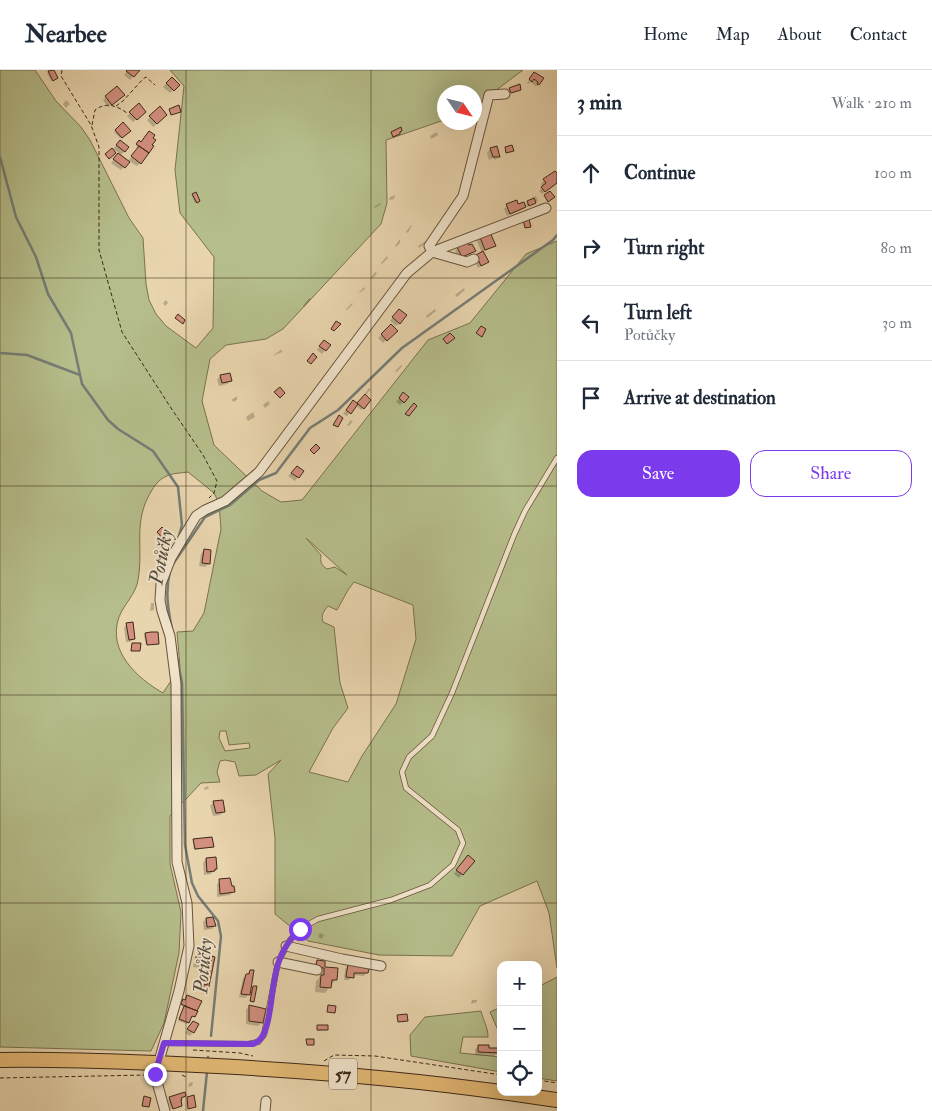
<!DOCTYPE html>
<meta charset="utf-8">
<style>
body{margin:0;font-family:"IM FELL Double Pica",serif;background:#f2f2f3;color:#1f2937}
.controls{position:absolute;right:15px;bottom:15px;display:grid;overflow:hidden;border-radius:10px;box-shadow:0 5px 20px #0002}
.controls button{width:45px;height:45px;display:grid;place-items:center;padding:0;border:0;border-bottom:1px solid #e0e1e3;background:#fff;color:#1f2937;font:25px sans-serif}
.compass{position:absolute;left:437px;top:15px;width:45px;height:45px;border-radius:50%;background:#fff;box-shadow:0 5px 20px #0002;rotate:125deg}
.stop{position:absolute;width:15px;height:15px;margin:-11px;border:4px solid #7c3aed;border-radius:50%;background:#fff}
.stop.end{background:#7c3aed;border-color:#fff;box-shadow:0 1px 5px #0008}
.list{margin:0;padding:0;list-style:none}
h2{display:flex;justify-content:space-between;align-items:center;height:65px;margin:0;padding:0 20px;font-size:21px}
h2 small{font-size:16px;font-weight:400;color:#747a83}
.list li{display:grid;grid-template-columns:32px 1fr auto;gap:15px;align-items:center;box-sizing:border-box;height:75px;padding:0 20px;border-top:1px solid #e0e1e3}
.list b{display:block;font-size:19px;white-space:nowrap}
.list p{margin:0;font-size:16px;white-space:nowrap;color:#747a83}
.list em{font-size:16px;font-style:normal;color:#747a83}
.actions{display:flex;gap:10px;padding:15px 20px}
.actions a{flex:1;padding:11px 0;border:1px solid #7c3aed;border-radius:15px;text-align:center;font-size:18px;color:#7c3aed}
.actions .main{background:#7c3aed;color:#fff}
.icon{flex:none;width:28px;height:28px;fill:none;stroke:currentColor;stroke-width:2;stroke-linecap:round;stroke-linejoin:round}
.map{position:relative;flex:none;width:557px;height:1041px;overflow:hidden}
header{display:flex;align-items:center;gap:30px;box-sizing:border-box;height:70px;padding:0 25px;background:#fff;border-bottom:1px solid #e0e1e3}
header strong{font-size:24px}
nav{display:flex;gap:28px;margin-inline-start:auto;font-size:18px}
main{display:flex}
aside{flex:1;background:#fff}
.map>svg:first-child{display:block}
.green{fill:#b5bd8a;stroke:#797250;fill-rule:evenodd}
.shadow{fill:#0003}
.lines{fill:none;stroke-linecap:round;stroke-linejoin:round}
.stream{stroke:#757d76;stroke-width:2.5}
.building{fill:#d38f7f;stroke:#3d2817}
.service-casing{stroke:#68533c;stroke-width:6}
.minor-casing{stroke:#68533c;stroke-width:11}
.primary-casing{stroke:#3d2817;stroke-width:16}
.path{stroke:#3d2817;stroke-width:1;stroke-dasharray:4 2.5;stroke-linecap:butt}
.service{stroke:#f0e3ca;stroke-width:4.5}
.minor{stroke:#f0e3ca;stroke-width:9}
.primary{stroke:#e4ba76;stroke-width:14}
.route{stroke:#7c3aed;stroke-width:6}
.grid{fill:none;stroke:#3d2817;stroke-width:1;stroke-opacity:0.55}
.labels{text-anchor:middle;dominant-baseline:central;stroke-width:4;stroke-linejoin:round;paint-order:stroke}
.shield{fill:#f0e3ca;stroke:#73604d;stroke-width:1}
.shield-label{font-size:18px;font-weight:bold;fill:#3d2817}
.water-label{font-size:20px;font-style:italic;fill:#544c3e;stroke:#f0e3ca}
</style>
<header>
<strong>Nearbee</strong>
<nav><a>Home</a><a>Map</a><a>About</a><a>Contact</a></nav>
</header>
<main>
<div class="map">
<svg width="557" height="1041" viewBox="0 0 557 1041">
<rect width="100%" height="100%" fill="#e8d4ad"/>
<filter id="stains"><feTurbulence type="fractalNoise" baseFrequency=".004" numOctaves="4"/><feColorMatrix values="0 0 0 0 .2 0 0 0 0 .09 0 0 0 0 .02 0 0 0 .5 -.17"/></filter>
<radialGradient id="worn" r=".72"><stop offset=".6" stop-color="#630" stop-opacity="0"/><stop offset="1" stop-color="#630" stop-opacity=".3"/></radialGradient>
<path class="green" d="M 0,0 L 35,0 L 56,31 L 81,57 L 90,70 L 129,148 L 143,168 L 146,214 L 149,230 L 156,244 L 166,256 L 196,278 L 213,258 L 214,187 L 180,143 L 175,100 L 184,16 L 170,0 L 523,0 L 475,36 L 474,22 L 444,22 L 444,50 L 386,70 L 387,133 L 381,154 L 283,259 L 266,269 L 226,275 L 210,289 L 202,331 L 214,375 L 262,421 L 281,432 L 302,430 L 428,270 L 470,253 L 526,184 L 557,171 L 557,898 L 549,843 L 537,811 L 480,836 L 452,886 L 379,885 L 308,871 L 275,844 L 275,768 L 268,704 L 281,690 L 256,705 L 239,706 L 235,692 L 225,690 L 220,691 L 217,702 L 220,712 L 201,713 L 170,746 L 170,794 L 181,842 L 179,883 L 164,953 L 151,981 L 0,977 ZM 188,402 L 214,423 L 219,433 L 221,459 L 204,543 L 193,561 L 177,562 L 180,597 L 163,623 C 137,608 107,581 119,547 C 124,534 136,524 138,510 C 144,477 132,452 152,420 C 156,413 161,408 169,405 C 174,403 182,403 188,402 ZM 306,468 L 347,505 L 335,497 L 327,499 C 321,495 320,492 321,485 ZM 354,512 L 413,535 L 416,569 L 396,634 L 362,686 L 348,712 L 309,702 L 333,658 L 348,638 L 340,613 L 334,557 L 323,552 C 321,545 323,542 328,536 L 337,540 L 348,520 ZM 220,661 L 226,661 L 229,675 L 249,673 L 250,678 L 225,681 L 219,668 Z
M 557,907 L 557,1011 L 538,1008 L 538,996 L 540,996 L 538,994 L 538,917 Z
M 501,937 L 501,963 L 498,960 L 490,942 Z
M 481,941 C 483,950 488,957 488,967 L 463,967 L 460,983 L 501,987 L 501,1002 L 411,986 L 410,965 L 425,947 Z"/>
<path class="shadow" d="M 53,0 L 57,8 L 51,11 L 47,3 Z
M 128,0 L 138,0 L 130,10 L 124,5 Z
M 531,7 L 542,9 L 535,18 L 536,16 L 530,12 L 528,14 L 527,13 Z
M 172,8 L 178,15 L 170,23 L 163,17 Z
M 106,27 L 120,28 L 108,37 L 103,30 Z
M 66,30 L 70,34 L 66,38 L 63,34 Z
M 139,35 L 144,42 L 133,52 L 127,46 Z
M 160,38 L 166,45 L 153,57 L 147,50 Z
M 123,54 L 129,61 L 120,68 L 114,62 Z
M 437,62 L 438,65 L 431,69 L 430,66 Z
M 120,72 L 127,78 L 120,86 L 127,92 L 139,78 L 136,76 L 138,73 L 141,73 L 140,93 L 137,96 L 129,91 L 121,100 L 111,93 L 119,83 L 113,79 Z
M 496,78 L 499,86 L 495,90 L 493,88 L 489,90 L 487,83 L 490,79 Z
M 557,105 L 557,112 L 542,124 L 539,121 L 543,117 L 541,114 L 544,110 Z
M 193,125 L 198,132 L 195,133 L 192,126 Z
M 395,125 L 394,129 L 389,130 L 390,127 Z
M 536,126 L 538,131 L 527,137 L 526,134 L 533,130 L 532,128 Z
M 380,133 L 381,134 L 375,138 L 374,137 Z
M 517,135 L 525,137 L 521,140 L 507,146 L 504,139 L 507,136 Z
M 411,155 L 412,155 L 408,163 L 406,162 Z
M 480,166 L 494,176 L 483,182 L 487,192 L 478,198 L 473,189 L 482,183 L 476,169 Z
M 400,169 L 400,173 L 396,177 L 395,176 Z
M 427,170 L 428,171 L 419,178 L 418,176 Z
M 458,178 L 474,181 L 471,184 L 459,189 L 455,181 Z
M 387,186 L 388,188 L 382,194 L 381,193 Z
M 375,202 L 377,203 L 374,207 L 370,209 Z
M 364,217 L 365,219 L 358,224 Z
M 464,218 L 465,220 L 457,227 L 455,225 Z
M 309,228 L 311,229 L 304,237 L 303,236 Z
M 166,230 L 168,233 L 165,236 L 163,233 Z
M 352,233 L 353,234 L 347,240 L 346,239 Z
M 435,239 L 436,241 L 427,248 L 426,246 Z
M 396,244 L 399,253 L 396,256 L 390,251 Z
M 391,256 L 396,261 L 383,273 L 378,268 Z
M 321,274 L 329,275 L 322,284 L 317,280 Z
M 282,279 L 282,282 L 273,286 L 274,285 Z
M 401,295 L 402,296 L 397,302 L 395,301 Z
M 220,306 L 231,311 L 227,314 L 219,316 L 217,310 Z
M 369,318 L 371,319 L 365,326 L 370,330 L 361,340 L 356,335 L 347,346 L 343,344 L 350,335 L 357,335 Z
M 237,326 L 237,330 L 233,332 L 232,330 L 230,331 Z
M 400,327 L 403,332 L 400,335 L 396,332 Z
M 268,331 L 270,334 L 265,338 L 263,335 Z
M 253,342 L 255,347 L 248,351 L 246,347 Z
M 351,350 L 353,351 L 349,356 L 347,355 Z
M 293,401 L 298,407 L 295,411 L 288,406 Z
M 204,480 L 209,494 L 205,497 L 199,496 L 201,484 Z
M 151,533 L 154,533 L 154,540 L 150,541 Z
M 127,554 L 134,568 L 130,572 L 126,572 L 124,558 Z
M 146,564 L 158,573 L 146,575 L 144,565 Z
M 208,716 L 209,718 L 205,720 L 204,718 Z
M 214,732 L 224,742 L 220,745 L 213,746 L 210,736 Z
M 194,771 L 212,777 L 194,780 L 193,772 Z
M 206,789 L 216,798 L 211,804 L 204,805 L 203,793 Z
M 465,790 L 462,804 L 459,808 L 454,804 Z
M 220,811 L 234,821 L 230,825 L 217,827 L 217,814 Z
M 206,849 L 215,856 L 212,859 L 204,860 L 203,852 Z
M 320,863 L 324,865 L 322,869 L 318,867 Z
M 198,884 L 203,895 L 200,898 L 193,897 L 195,887 Z
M 317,891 L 324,892 L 324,899 L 336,900 L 336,909 L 325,923 L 315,922 L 316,911 L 319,908 L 320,903 L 312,897 Z
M 348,896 L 367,902 L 364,906 L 353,905 L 349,910 L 344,910 L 345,899 Z
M 250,901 L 249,921 L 254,917 L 252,933 L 250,932 L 252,921 L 245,928 L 239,927 L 243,908 Z
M 205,916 L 207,921 L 204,924 L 201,923 L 202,919 Z
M 472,930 L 477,930 L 477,932 L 471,934 Z
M 183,931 L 200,932 L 194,947 L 190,947 L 187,954 L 178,951 L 184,937 L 180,935 Z
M 249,936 L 262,952 L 258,956 L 246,954 L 246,940 Z
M 193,952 L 198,955 L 190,966 L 185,963 Z
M 318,956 L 327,960 L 317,961 Z
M 479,976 L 488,979 L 498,983 L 494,986 L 475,985 L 475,979 Z
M 193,1012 L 192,1016 L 188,1017 L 189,1013 Z
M 185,1026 L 180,1028 L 180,1036 L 171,1039 L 168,1030 L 170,1028 Z"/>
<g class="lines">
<path class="stream" d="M 0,87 L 16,147 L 36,187 L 48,224 L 71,263 L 82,314 L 108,350 L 118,359 L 153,381 L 178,417 L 182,455 L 179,466
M 0,283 L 27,285 L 80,305
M 171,497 L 205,447 L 230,435 L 259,410 L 276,403 L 310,358 L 338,340 L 402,278 L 553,170 L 557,165
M 170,501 C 165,522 168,539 172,559
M 176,582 L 182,613 L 185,775 L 192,813 L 198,826 L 218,851 L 221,866 L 211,966
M 208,988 L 208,987
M 203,1041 L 207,1002"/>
</g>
<path class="building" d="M 54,0 L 58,8 L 53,11 L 48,1 Z
M 127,0 L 140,0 L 134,7 L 126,1 Z
M 534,2 L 544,8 L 539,15 L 537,14 L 538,12 L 534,9 L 532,12 L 529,9 Z
M 172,7 L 180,15 L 174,21 L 166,13 Z
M 520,14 L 521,20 L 511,23 L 509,18 Z
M 117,16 L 125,25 L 112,35 L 105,26 Z
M 139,33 L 146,42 L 137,50 L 129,42 Z
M 179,35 L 181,42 L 171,45 L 169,39 Z
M 160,36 L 167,45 L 157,54 L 149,46 Z
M 123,52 L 131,61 L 122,68 L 115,60 Z
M 401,57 L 402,61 L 400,62 L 400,64 L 393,67 L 391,62 Z
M 149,61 L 155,65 L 153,68 L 156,70 L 152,75 L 154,76 L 149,83 L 136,74 L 139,70 L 141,72 Z
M 120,70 L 129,77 L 125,82 L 116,75 Z
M 512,75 L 514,81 L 506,83 L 505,77 Z
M 139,76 L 149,83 L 141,94 L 131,86 Z
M 497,76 L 500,87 L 493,87 L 490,78 Z
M 112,78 L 116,83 L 109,89 L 105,84 Z
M 118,83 L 130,92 L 125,98 L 113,89 Z
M 555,101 L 557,103 L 557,113 L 545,122 L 541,117 L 546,113 L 543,109 Z
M 550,121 L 555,127 L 548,132 L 544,125 Z
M 196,122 L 200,131 L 197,133 L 192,124 Z
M 534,128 L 536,133 L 529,136 L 527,131 Z
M 517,130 L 518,134 L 524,132 L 526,137 L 510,144 L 506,134 Z
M 529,149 L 531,157 L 525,158 L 523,150 Z
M 489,160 L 496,176 L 485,180 L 479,165 Z
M 468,172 L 469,175 L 472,174 L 476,181 L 462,187 L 457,177 Z
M 483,181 L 489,192 L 481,196 L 476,185 Z
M 399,239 L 407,245 L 400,254 L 392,247 Z
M 178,244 L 185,250 L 183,254 L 175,248 Z
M 336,251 L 341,254 L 334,261 L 331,259 Z
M 391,254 L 398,261 L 387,271 L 381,264 Z
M 481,256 L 486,259 L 482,267 L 476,263 Z
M 450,263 L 455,268 L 447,274 L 443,269 Z
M 324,270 L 331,275 L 326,281 L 319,276 Z
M 313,283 L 317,287 L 311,294 L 307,291 Z
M 230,303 L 232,311 L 222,313 L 220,305 Z
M 280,317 L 285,323 L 280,328 L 274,322 Z
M 403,322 L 409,327 L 404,333 L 399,328 Z
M 365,324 L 371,330 L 364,339 L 357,333 Z
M 353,330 L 358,334 L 351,344 L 346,340 Z
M 414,333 L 417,336 L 409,346 L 405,344 Z
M 339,345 L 343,348 L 338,357 L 333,355 Z
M 316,374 L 320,378 L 314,384 L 310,380 Z
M 297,396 L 304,401 L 299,408 L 291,403 Z
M 162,457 L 168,464 L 163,469 L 157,462 Z
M 204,479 L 211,480 L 210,494 L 202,493 Z
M 133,552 L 135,569 L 129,570 L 126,553 Z
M 151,562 L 158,562 L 159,574 L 147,575 L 145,563 Z
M 132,573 L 141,573 L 140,581 L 131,581 Z
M 223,730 L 225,742 L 216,743 L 213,731 Z
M 212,767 L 214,777 L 195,779 L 193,769 Z
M 468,785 L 475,791 L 463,805 L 456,800 Z
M 216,787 L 217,799 L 215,799 L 215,801 L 207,802 L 206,788 Z
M 230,808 L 232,816 L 234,816 L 235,822 L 220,824 L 219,809 Z
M 213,847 L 216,856 L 207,857 L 206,848 Z
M 197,882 L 206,884 L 204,896 L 195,894 Z
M 212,886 L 215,887 L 208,921 L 203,920 L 204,914 L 207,915 Z
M 317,890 L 325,891 L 325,897 L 338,898 L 337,910 L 332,910 L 331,918 L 320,917 L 321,905 L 324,905 L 324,898 L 316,897 Z
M 348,894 L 369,899 L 368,903 L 354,903 L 354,908 L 346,907 Z
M 250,900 L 254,900 L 250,925 L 241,924 L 246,904 L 249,904 Z
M 253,916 L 257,916 L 254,932 L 250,931 Z
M 187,925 L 202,931 L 197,941 L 181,934 L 183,929 L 185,930 Z
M 249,935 L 266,939 L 263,953 L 249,951 Z
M 328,935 L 336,936 L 335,943 L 327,942 Z
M 184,936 L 198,941 L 195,947 L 192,946 L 189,953 L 179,949 Z
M 407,944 L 408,951 L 398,952 L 397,945 Z
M 193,951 L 199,954 L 194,963 L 187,959 Z
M 317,955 L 328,955 L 328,960 L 317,960 Z
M 306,969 L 314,969 L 314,975 L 307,975 Z
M 478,975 L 489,975 L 489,978 L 499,978 L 499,983 L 478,982 Z
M 185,1022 L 186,1026 L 181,1028 L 182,1030 L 181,1030 L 182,1036 L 173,1039 L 169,1027 Z
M 194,1025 L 196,1037 L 188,1039 L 187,1027 Z
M 144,1026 L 151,1028 L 149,1037 L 142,1036 Z"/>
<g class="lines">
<defs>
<path id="service" d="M 164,973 L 248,974 L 258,972 L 264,965 L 278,892 L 290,870 L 300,859 L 318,849 L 391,830 L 430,815 L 453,795 L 463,773 L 458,760 L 406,718 L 402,702 L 409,687 L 432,666 L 452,623 L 514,465 L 525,441 L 557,388"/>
<path id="minor" d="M 474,189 L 467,192 L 432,182 L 429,176 L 463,126 L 489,25 L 505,24
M 286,876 L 342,889 L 381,896
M 278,892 L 317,900
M 165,1041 L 155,1005 L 179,921 L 189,876 L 187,833 L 177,792 L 176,614 L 170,566 L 162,541 L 160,530 L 161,514 L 171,488 L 196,446 L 205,440 L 225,431 L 259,402 L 407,203 L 432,182 L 546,138
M 265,1041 L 266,1031"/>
<path id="primary" d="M 0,990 C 52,989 104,991 156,993 C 272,998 386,1006 501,1022
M 501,1022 L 557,1030"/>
</defs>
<use href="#service" class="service-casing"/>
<use href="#minor" class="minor-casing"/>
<use href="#primary" class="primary-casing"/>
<path class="path" d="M 62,0 L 61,6 L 91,55 L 99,77 L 99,180 L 122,262 L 171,338 L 203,385 L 217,411 L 214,423 L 209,428
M 116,36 L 123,31 L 143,9 L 146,7 L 155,15
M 92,55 L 95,40 C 106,32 116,35 127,43
M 193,980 L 240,983 L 253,986
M 324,991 L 334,985 L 375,986 L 501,1005
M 182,1005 L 186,1007
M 0,1008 L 147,1005
M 538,1010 L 557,1013"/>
<use href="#service" class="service"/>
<use href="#minor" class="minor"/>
<use href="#primary" class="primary"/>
</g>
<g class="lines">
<path class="route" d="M 155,1004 L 164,973 L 253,974 C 257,972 260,971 262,967 C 272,951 271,912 279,891 C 283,879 291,868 300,859"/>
</g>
<path class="grid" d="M 186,0 L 186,1041M 371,0 L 371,1041M 0,208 L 557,208M 0,416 L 557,416M 0,625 L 557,625M 0,833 L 557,833"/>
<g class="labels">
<rect class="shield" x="329" y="988.5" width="28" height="31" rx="4"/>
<g class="shield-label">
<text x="343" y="1004">57</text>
</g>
<g class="water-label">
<text transform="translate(161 487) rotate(-79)">Potůčky</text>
<text transform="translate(203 896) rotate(-85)">Potůčky</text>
</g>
</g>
<rect width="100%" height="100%" filter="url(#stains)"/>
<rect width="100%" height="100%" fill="url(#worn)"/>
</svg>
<div class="controls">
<button>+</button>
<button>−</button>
<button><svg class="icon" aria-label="locate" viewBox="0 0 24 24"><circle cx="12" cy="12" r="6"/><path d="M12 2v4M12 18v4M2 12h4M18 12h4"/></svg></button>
</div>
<svg class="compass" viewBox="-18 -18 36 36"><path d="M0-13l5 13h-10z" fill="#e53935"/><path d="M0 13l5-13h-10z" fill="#747a83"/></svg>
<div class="stop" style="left:300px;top:859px"></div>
<div class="stop end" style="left:155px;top:1004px"></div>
</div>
<aside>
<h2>3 min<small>Walk · 210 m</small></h2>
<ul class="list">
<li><svg class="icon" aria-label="ahead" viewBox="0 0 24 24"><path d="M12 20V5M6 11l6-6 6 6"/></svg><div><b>Continue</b></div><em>100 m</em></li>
<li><svg class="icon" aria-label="right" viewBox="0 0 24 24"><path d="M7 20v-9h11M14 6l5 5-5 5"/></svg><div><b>Turn right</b></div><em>80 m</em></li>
<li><svg class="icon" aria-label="left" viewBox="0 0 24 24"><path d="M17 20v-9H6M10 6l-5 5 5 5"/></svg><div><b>Turn left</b><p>Potůčky</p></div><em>30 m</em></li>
<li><svg class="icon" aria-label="arrive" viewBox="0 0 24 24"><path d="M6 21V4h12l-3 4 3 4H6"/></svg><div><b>Arrive at destination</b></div></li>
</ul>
<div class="actions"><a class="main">Save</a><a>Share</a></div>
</aside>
</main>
